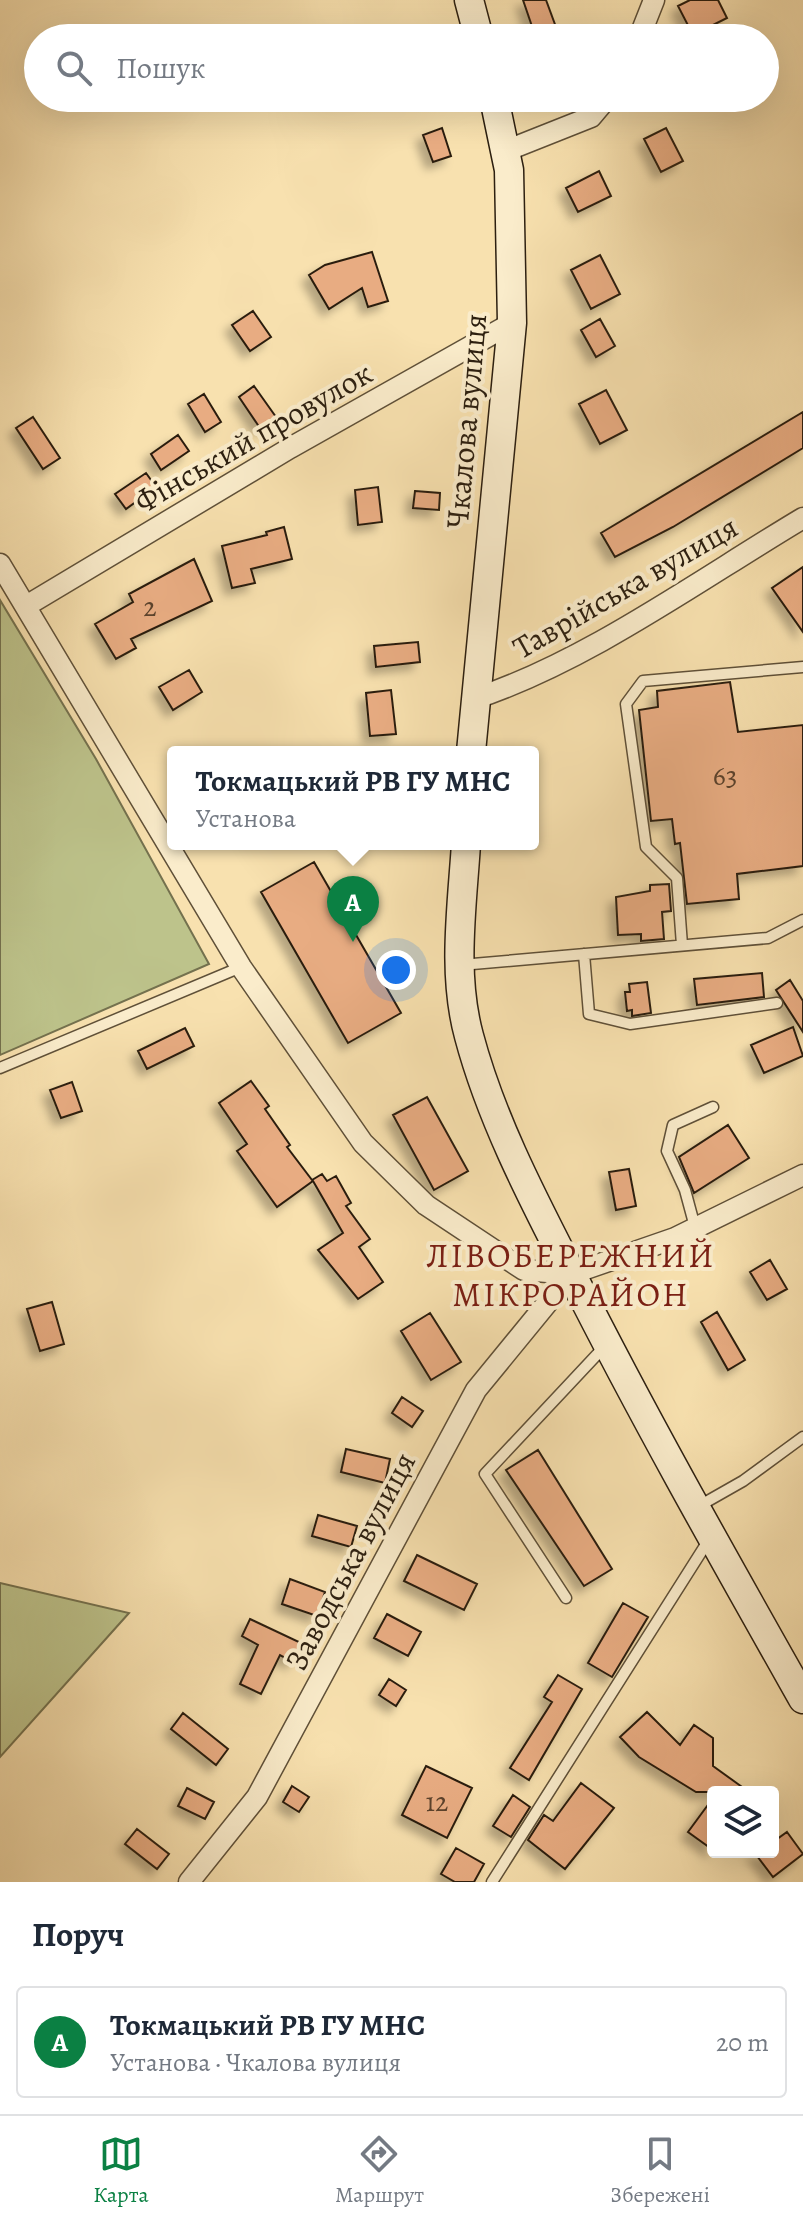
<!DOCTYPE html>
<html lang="uk">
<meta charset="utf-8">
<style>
body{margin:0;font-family:Alegreya,serif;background:#f2f2f3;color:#1f2937}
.controls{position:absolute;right:24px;bottom:24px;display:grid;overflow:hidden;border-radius:8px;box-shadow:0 8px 32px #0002}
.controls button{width:72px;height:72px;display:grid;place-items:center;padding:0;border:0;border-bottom:2px solid #e0e1e3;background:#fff;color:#1f2937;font:40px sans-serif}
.you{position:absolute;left:396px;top:970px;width:28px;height:28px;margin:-20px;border:6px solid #fff;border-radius:50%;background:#1a73e8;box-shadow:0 0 0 12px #1a73e833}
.badge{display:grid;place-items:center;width:52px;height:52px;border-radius:50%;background:#0b8043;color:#fff;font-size:26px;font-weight:700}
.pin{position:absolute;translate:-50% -66px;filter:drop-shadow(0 2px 4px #0008)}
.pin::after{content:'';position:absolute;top:42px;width:28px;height:24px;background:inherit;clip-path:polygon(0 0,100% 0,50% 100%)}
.popup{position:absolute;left:167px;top:746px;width:372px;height:104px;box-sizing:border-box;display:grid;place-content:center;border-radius:8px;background:#fff;filter:drop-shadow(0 2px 6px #0005);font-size:26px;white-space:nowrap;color:#747a83}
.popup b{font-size:30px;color:#1f2937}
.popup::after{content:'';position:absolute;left:50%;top:100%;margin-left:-16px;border:16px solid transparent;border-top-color:#fff}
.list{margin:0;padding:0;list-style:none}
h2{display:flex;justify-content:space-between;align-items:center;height:104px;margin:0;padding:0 32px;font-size:34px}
h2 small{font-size:26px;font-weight:400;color:#747a83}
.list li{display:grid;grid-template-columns:52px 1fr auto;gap:24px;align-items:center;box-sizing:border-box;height:112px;margin:0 16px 16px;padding:0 16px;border:2px solid #e0e1e3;border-radius:8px}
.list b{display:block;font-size:30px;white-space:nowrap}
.list p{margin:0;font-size:26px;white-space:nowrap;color:#747a83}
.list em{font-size:26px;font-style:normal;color:#747a83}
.icon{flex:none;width:44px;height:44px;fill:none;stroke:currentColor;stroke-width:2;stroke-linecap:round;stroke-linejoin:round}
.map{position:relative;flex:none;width:803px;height:1882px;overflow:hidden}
.search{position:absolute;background:#fff;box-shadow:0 8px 32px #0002;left:24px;right:24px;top:24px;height:88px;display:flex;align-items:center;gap:20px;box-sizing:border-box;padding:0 28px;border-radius:44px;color:#747a83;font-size:30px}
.sheet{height:232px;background:#fff}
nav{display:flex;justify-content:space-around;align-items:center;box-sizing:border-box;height:112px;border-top:2px solid #e0e1e3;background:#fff;font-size:22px;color:#747a83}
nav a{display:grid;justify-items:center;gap:4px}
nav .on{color:#0b8043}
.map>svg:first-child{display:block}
.green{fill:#bdc38b;stroke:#74714e;stroke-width:2}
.building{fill:#e8ac82;stroke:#2c1f10;stroke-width:2;filter:url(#shadow)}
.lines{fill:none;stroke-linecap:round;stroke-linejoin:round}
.service-casing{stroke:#5f5038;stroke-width:13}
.minor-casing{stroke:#5f5038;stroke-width:23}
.secondary-casing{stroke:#2c1f10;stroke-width:31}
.service{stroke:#faeccb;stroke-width:10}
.minor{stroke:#faeccb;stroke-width:20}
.secondary{stroke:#faeccb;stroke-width:28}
.labels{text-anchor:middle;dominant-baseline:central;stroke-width:8;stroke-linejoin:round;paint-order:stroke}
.number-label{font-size:28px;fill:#5b422c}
.street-label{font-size:32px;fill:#2c1f10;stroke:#faeccb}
.neighbourhood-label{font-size:34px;letter-spacing:2px;fill:#7a1f14;stroke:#faeccb}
</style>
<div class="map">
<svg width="803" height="1882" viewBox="0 0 803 1882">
<defs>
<filter id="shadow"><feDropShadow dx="-7" dy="7" stdDeviation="4" flood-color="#0004"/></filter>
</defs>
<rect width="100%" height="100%" fill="#f8e1af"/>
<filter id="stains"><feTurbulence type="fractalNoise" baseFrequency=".0025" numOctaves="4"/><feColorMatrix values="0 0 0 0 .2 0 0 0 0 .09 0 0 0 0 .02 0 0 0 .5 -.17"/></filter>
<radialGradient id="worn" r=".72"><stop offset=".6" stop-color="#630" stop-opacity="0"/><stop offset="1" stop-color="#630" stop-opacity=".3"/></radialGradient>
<path class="green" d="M 0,600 L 96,759 L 209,964 L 0,1055 Z
M 0,1583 L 129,1613 L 0,1757 Z"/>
<path class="building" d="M 523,0 L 546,0 L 560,38 L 536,38 Z
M 690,0 L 718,0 L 727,18 L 693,35 L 678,6 Z
M 442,128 L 451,156 L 433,162 L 423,135 Z
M 666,128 L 683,161 L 661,172 L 644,139 Z
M 599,171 L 611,196 L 578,212 L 566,188 Z
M 372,252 L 388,301 L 368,307 L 362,288 L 329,309 L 309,275 L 325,265 Z
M 600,255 L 620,294 L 591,309 L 571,270 Z
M 253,311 L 271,337 L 250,351 L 232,325 Z
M 600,319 L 615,346 L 596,357 L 581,330 Z
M 254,386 L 276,417 L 260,428 L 239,397 Z
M 606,390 L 627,430 L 600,444 L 579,404 Z
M 204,394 L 221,422 L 205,432 L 188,404 Z
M 803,412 L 803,448 L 673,527 L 615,557 L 601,533 Z
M 33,417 L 60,458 L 43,469 L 16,428 Z
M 178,435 L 189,451 L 161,470 L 151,454 Z
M 146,473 L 156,487 L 126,509 L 115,494 Z
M 378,487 L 382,522 L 358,525 L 355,490 Z
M 415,491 L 440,493 L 439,510 L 413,508 Z
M 284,527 L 292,559 L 251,569 L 255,583 L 232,588 L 222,546 L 267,535 L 266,532 Z
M 194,559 L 212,601 L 131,639 L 136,648 L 116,659 L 95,624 L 133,602 L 129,594 Z
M 803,567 L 803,632 L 772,588 Z
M 418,642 L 420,662 L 376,667 L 374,646 Z
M 189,670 L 202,692 L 173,710 L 159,687 Z
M 730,682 L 738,732 L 803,725 L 803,866 L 737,874 L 739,899 L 687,904 L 680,843 L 675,844 L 672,819 L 651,821 L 639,710 L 658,707 L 657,691 Z
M 391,690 L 396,734 L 370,736 L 366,693 Z
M 314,862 L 401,1013 L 348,1043 L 261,892 Z
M 669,884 L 671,911 L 662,912 L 664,939 L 641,941 L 641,934 L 618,935 L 616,897 L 650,891 L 650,885 Z
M 762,973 L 764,997 L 697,1005 L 694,979 Z
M 790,980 L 803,1001 L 803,1032 L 776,990 Z
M 647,982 L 651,1013 L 632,1016 L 632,1010 L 627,1011 L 625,992 L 630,992 L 629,984 Z
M 793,1027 L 803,1056 L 764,1073 L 751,1045 Z
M 185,1028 L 194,1046 L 147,1069 L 138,1051 Z
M 251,1081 L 269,1106 L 265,1109 L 290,1145 L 287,1147 L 312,1180 L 322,1174 L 327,1181 L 336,1176 L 351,1203 L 346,1206 L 370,1239 L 359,1247 L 383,1282 L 358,1299 L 318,1250 L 343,1233 L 313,1181 L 277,1207 L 237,1151 L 247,1144 L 219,1103 Z
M 72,1082 L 82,1111 L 61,1118 L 50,1090 Z
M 427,1097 L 468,1171 L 434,1190 L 393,1115 Z
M 728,1125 L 749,1158 L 694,1193 L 679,1157 Z
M 629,1169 L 636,1206 L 616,1210 L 609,1172 Z
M 770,1260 L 787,1289 L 767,1300 L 750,1272 Z
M 52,1302 L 64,1344 L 40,1351 L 27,1309 Z
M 717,1312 L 745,1360 L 728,1370 L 701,1322 Z
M 430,1313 L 461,1362 L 431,1380 L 401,1331 Z
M 402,1397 L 423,1411 L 412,1427 L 392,1413 Z
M 346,1449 L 390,1459 L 385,1483 L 341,1472 Z
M 538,1450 L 612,1569 L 584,1586 L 506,1470 Z
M 318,1515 L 357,1526 L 351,1547 L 312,1536 Z
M 417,1555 L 477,1584 L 464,1610 L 404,1581 Z
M 290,1579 L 325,1592 L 317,1616 L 282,1604 Z
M 623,1603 L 648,1617 L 612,1677 L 588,1663 Z
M 387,1614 L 421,1632 L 408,1656 L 374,1638 Z
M 250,1619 L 301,1643 L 293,1662 L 280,1655 L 261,1694 L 240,1684 L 258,1645 L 242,1636 Z
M 558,1675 L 582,1689 L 529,1780 L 510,1768 L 552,1702 L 544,1697 Z
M 389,1679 L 406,1690 L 396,1706 L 379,1695 Z
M 647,1712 L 680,1745 L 694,1725 L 713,1738 L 713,1766 L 749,1792 L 696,1792 L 639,1757 L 620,1737 Z
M 183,1713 L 228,1749 L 216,1765 L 171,1729 Z
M 426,1766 L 472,1788 L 447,1838 L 402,1815 Z
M 581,1783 L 614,1808 L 565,1869 L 528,1840 L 544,1815 L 553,1821 Z
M 292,1786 L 309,1797 L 299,1812 L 283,1802 Z
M 187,1788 L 214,1802 L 205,1819 L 178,1806 Z
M 513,1795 L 530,1807 L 511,1837 L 493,1826 Z
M 713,1798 L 713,1850 L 688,1832 Z
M 137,1829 L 169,1854 L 157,1869 L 125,1844 Z
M 787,1832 L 803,1854 L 773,1877 L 754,1852 L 773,1852 L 773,1842 Z
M 456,1848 L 484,1864 L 474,1882 L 455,1882 L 441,1874 Z"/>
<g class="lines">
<defs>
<path id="service" d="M 682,945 L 677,878 L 646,847 L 626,704 L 643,681 L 803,667
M 584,954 L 589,1014 L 630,1024 L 777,1003
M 461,965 L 768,938 L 803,920
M 0,1068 L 241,967
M 695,1227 L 685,1190 L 667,1151 L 673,1125 L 713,1107
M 699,1506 L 743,1481 L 803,1437
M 566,1598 L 485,1474 L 605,1346
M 492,1882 L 710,1538"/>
<path id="minor" d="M 639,38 L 654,0
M 508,150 L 591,117 L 607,98
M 0,564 L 241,967 L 363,1143 L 426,1205 L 524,1270 L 571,1274 L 675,1238 L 803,1175
M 26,606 L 290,448 L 512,323
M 474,699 C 588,661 699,580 803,518
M 189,1882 L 257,1797 L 476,1390 L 571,1274"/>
<path id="secondary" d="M 469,0 L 479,38
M 471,752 L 512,323 L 509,170 L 494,98
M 466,844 C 462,907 452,974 469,1036 C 491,1119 533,1199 572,1275 C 644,1418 724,1559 803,1699"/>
</defs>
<use href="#service" class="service-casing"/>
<use href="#minor" class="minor-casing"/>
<use href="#secondary" class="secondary-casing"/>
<use href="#service" class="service"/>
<use href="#minor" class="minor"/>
<use href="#secondary" class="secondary"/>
</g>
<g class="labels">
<g class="number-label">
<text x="150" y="607">2</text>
<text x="725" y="776">63</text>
<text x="437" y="1802">12</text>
</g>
<g class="street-label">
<text transform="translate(466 421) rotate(-85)">Чкалова вулиця</text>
<text transform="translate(253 437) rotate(-30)">Фінський провулок</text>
<text transform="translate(625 587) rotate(-30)">Таврійська вулиця</text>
<text transform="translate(350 1561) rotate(-62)">Заводська вулиця</text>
</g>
<g class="neighbourhood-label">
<text x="571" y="1255">ЛІВОБЕРЕЖНИЙ<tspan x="571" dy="39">МІКРОРАЙОН</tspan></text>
</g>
</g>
<rect width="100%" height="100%" filter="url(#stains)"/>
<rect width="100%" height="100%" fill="url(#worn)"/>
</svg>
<div class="controls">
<button><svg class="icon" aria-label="layers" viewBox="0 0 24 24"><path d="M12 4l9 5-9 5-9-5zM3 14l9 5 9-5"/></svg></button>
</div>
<div class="you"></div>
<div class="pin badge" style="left:353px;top:942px">A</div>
<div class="popup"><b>Токмацький РВ ГУ МНС</b>Установа</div>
<div class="search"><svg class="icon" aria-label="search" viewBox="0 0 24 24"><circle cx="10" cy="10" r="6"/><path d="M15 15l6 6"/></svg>Пошук</div>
</div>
<section class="sheet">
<h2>Поруч<small></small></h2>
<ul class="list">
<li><span class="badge">A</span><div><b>Токмацький РВ ГУ МНС</b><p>Установа · Чкалова вулиця</p></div><em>20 m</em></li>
</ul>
</section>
<nav>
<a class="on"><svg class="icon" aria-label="map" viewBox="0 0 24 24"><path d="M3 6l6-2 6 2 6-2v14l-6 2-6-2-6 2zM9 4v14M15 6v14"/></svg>Карта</a>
<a><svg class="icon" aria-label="directions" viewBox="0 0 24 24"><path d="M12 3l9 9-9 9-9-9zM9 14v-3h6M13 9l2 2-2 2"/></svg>Маршрут</a>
<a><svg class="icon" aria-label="saved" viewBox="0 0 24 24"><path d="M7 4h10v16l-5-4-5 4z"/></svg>Збережені</a>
</nav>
